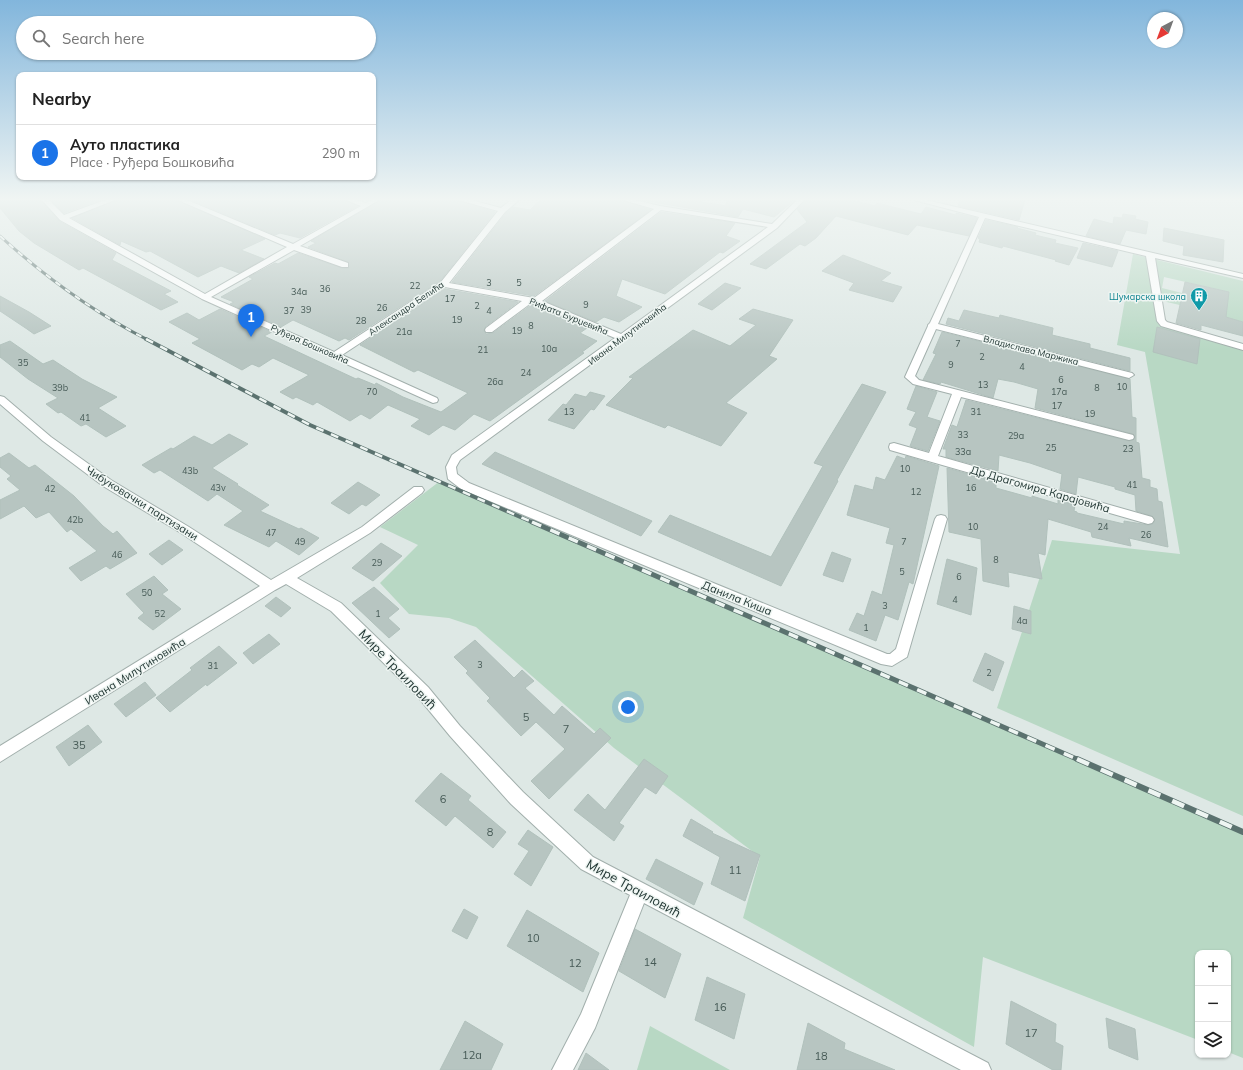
<!DOCTYPE html>
<meta charset="utf-8">
<style>
body{margin:0;font-family:Mulish,sans-serif;background:#f2f2f2;color:#222}
.controls{position:absolute;right:12px;bottom:12px;display:grid;overflow:hidden;border-radius:8px;box-shadow:0 1px 3px #0004}
.controls button{width:36px;height:36px;display:grid;place-items:center;padding:0;border:0;border-bottom:1px solid #e0e0e0;background:#fff;color:#222;font:20px sans-serif}
.compass{position:absolute;left:1147px;top:12px;width:36px;height:36px;border-radius:50%;background:#fff;box-shadow:0 1px 3px #0004;rotate:221deg}
.you{position:absolute;left:628px;top:707px;width:14px;height:14px;margin:-10px;border:3px solid #fff;border-radius:50%;background:#1a73e8;box-shadow:0 0 0 6px #1a73e833}
.badge{display:grid;place-items:center;width:26px;height:26px;border-radius:50%;background:#1a73e8;color:#fff;font-size:13px;font-weight:700}
.pin{position:absolute;translate:-50% -33px;filter:drop-shadow(0 1px 2px #0008)}
.pin::after{content:'';position:absolute;top:21px;width:14px;height:12px;background:inherit;clip-path:polygon(0 0,100% 0,50% 100%)}
.list{margin:0;padding:0;list-style:none}
h2{display:flex;justify-content:space-between;align-items:center;height:52px;margin:0;padding:0 16px;font-size:17px}
h2 small{font-size:13px;font-weight:400;color:#767676}
.list li{display:grid;grid-template-columns:26px 1fr auto;gap:12px;align-items:center;box-sizing:border-box;height:56px;padding:0 16px;border-top:1px solid #e0e0e0}
.list b{display:block;font-size:15px;white-space:nowrap}
.list p{margin:0;font-size:13px;white-space:nowrap;color:#767676}
.list em{font-size:13px;font-style:normal;color:#767676}
.icon{flex:none;width:22px;height:22px;fill:none;stroke:currentColor;stroke-width:2;stroke-linecap:round;stroke-linejoin:round}
.map{position:relative;flex:none;width:1243px;height:1070px;overflow:hidden}
.search{position:absolute;background:#fff;box-shadow:0 1px 3px #0004;left:16px;top:16px;width:360px;height:44px;display:flex;align-items:center;gap:10px;box-sizing:border-box;padding:0 14px;border-radius:22px;color:#767676;font-size:15px}
.panel{position:absolute;background:#fff;box-shadow:0 1px 3px #0004;left:16px;top:72px;width:360px;height:108px;border-radius:8px}
.map>svg:first-child{display:block}
.green{fill:#b8d8c4}
.building{fill:#b7c5c1;stroke:#b1c1bc}
.lines{fill:none;stroke-linecap:round;stroke-linejoin:round}
.minor-casing{stroke:#a2afac;stroke-width:2}
.minor{fill:#fff;fill-rule:evenodd}
.rail-far3-casing{stroke:#5b726f;stroke-width:3}
.rail-far2-casing{stroke:#5b726f;stroke-width:4}
.rail-far1-casing{stroke:#5b726f;stroke-width:5}
.rail-casing{stroke:#5b726f;stroke-width:6}
.rail-far3{stroke:#eef5f2;stroke-width:2;stroke-dasharray:6;stroke-linecap:butt}
.rail-far2{stroke:#eef5f2;stroke-width:2.5;stroke-dasharray:8;stroke-linecap:butt}
.rail-far1{stroke:#eef5f2;stroke-width:3.5;stroke-dasharray:10;stroke-linecap:butt}
.rail{stroke:#eef5f2;stroke-width:4.5;stroke-dasharray:13;stroke-linecap:butt}
.labels{text-anchor:middle;dominant-baseline:central;stroke-width:3;stroke-linejoin:round;paint-order:stroke}
.number-label{font-size:9px;fill:#465a56}
.far-culture-label{font-size:9px;fill:#0d838f;stroke:#eef5f2;text-anchor:end}
.far-street-label{font-size:9px;fill:#213633;stroke:#eef5f2}
.street-label{font-size:11px;fill:#213633;stroke:#eef5f2}
.near-number-label{font-size:11px;fill:#465a56}
.near-street-label{font-size:13px;fill:#213633;stroke:#eef5f2}
</style>
<div class="map">
<svg width="1243" height="1070" viewBox="0 0 1243 1070">
<rect width="100%" height="100%" fill="#dee8e5"/>
<path class="green" d="M 1133,254 L 1243,281 L 1243,322 L 1218,315 L 1229,292 L 1164,277 L 1162,288 L 1186,294 L 1184,306 L 1158,300 L 1161,321 L 1218,343 L 1243,350 L 1243,816 L 997,708 L 1052,540 L 1180,554 L 1145,352 L 1117,345 Z
M 440,481 L 1243,832 L 1243,1058 L 1228,1052 L 1228,953 L 1198,953 L 1198,1040 L 983,957 L 974,1047 L 743,918 L 760,857 L 614,748 L 476,627 L 449,618 L 409,614 L 380,583 L 418,545 L 380,527 Z
M 650,1026 L 730,1070 L 637,1070 Z"/>
<path class="building" d="M 0,200 L 41,200 L 59,221 L 116,253 L 112,260 L 171,291 L 164,294 L 178,302 L 161,310 L 83,268 L 79,270 L 34,243 L 19,231 L 0,208 Z
M 51,200 L 100,200 L 64,213 Z
M 116,200 L 177,200 L 265,239 L 241,250 L 264,259 L 239,273 L 221,266 L 198,277 L 150,251 L 146,252 L 121,241 L 120,245 L 72,218 Z
M 191,200 L 345,200 L 358,206 L 300,238 L 280,233 L 275,235 Z
M 380,200 L 458,200 L 495,212 L 440,281 L 349,340 L 345,338 L 339,341 L 293,320 L 281,327 L 230,304 L 234,302 L 221,297 L 253,279 L 249,277 L 275,263 L 278,264 L 298,253 L 342,268 L 349,268 L 348,262 L 308,247 L 316,243 L 311,241 Z
M 540,200 L 622,200 L 651,210 L 534,296 L 452,282 L 506,213 L 513,207 L 530,210 Z
M 642,200 L 703,200 L 702,202 L 733,207 L 726,205 L 727,200 L 795,200 L 774,217 L 743,209 L 738,217 Z
M 805,200 L 852,200 L 875,206 L 877,203 L 921,214 L 926,207 L 956,215 L 956,213 L 977,218 L 969,236 L 917,225 L 908,235 L 836,216 L 816,238 L 805,246 L 800,244 L 766,269 L 750,264 L 807,222 L 797,209 Z
M 960,200 L 1025,200 L 1019,220 L 958,206 Z
M 661,212 L 735,223 L 726,236 L 740,241 L 723,253 L 720,252 L 665,294 L 622,279 L 616,296 L 642,307 L 619,322 L 604,317 L 596,322 L 545,301 Z
M 1123,214 L 1136,216 L 1135,219 L 1148,222 L 1146,234 L 1126,230 L 1120,244 L 1086,236 L 1094,219 L 1113,224 L 1114,217 L 1122,218 Z
M 986,220 L 1018,227 L 1017,228 L 1036,233 L 1035,235 L 1056,240 L 1055,243 L 1078,248 L 1069,265 L 1055,261 L 1056,260 L 1003,246 L 1002,248 L 979,242 L 980,239 L 978,238 Z
M 1164,228 L 1224,240 L 1223,262 L 1183,255 L 1184,246 L 1163,241 Z
M 1083,243 L 1118,251 L 1112,267 L 1077,258 Z
M 843,255 L 891,273 L 881,281 L 902,287 L 893,302 L 849,290 L 854,283 L 822,271 Z
M 1185,282 L 1229,292 L 1226,317 L 1243,322 L 1243,336 L 1201,325 L 1201,330 L 1176,323 Z
M 725,283 L 741,288 L 712,310 L 698,304 Z
M 445,289 L 518,302 L 485,327 L 484,331 L 486,334 L 493,333 L 531,305 L 587,328 L 580,333 L 597,341 L 582,352 L 584,353 L 490,421 L 474,414 L 455,430 L 443,425 L 429,435 L 411,426 L 420,419 L 388,405 L 370,419 L 361,414 L 350,421 L 317,402 L 313,405 L 296,397 L 293,399 L 280,392 L 309,375 L 273,358 L 259,367 L 252,364 L 242,370 L 192,343 L 200,339 L 169,322 L 187,313 L 199,320 L 220,309 L 272,332 L 264,336 L 356,379 L 358,378 L 375,385 L 376,383 L 403,397 L 441,412 L 468,393 L 418,370 L 414,372 L 360,345 Z
M 0,296 L 29,312 L 51,326 L 34,334 L 27,329 L 0,311 Z
M 753,309 L 793,320 L 769,356 L 777,359 L 726,403 L 747,413 L 721,446 L 668,425 L 665,428 L 606,405 L 633,378 L 629,377 L 693,330 L 730,346 L 756,325 L 739,319 Z
M 964,310 L 999,318 L 1000,315 L 1053,328 L 1052,335 L 1090,344 L 1090,348 L 1130,358 L 1130,371 L 946,324 L 948,318 L 959,321 Z
M 1157,327 L 1200,339 L 1197,364 L 1153,352 Z
M 942,332 L 1130,379 L 1132,417 L 1136,418 L 1136,442 L 1139,443 L 1142,478 L 1150,480 L 1150,487 L 1157,489 L 1158,501 L 1162,502 L 1168,547 L 1129,538 L 1131,546 L 1092,537 L 1091,532 L 1048,519 L 1045,555 L 1038,553 L 1042,579 L 1008,572 L 1009,587 L 983,581 L 981,539 L 949,532 L 947,468 L 996,482 L 996,488 L 1032,498 L 1032,496 L 1058,504 L 1058,500 L 1075,505 L 1074,511 L 1077,512 L 1077,513 L 1124,524 L 1124,521 L 1148,525 L 1153,524 L 1155,519 L 1152,516 L 1136,511 L 1135,495 L 1115,489 L 1115,487 L 1078,477 L 1076,494 L 1060,489 L 1062,474 L 1030,463 L 999,455 L 998,471 L 946,457 L 946,449 L 943,449 L 952,425 L 957,427 L 966,400 L 1129,441 L 1133,440 L 1135,436 L 1133,434 L 1035,408 L 1038,389 L 1014,382 L 998,379 L 993,398 L 941,382 L 940,384 L 923,380 L 936,354 L 933,353 Z
M 10,341 L 43,364 L 53,360 L 82,379 L 117,397 L 98,408 L 126,426 L 106,437 L 86,424 L 81,426 L 61,412 L 58,413 L 46,404 L 58,398 L 28,379 L 0,357 L 0,345 Z
M 862,384 L 886,392 L 837,480 L 838,481 L 781,586 L 658,532 L 670,515 L 771,557 L 823,466 L 814,463 Z
M 916,386 L 937,392 L 927,417 L 940,421 L 928,451 L 910,446 L 917,428 L 909,425 L 916,412 L 907,409 Z
M 590,392 L 605,396 L 594,410 L 591,409 L 574,429 L 548,420 L 563,404 L 566,405 L 575,394 L 586,397 Z
M 229,434 L 248,444 L 212,468 L 238,484 L 237,485 L 269,505 L 260,511 L 299,529 L 301,528 L 319,538 L 299,555 L 276,541 L 269,547 L 224,525 L 243,511 L 217,494 L 208,501 L 160,470 L 154,473 L 142,465 L 171,448 L 173,449 L 194,436 L 212,445 Z
M 495,452 L 652,521 L 641,536 L 482,464 Z
M 9,453 L 29,468 L 35,465 L 74,496 L 103,526 L 113,534 L 117,531 L 137,553 L 110,569 L 106,566 L 81,581 L 69,568 L 97,551 L 71,529 L 67,532 L 49,512 L 36,518 L 24,506 L 0,519 L 0,500 L 20,490 L 7,479 L 11,476 L 0,467 L 0,458 Z
M 897,456 L 905,459 L 906,456 L 939,466 L 913,584 L 909,582 L 898,620 L 885,615 L 876,641 L 849,630 L 857,613 L 864,616 L 872,591 L 882,595 L 894,545 L 886,543 L 890,528 L 847,515 L 855,485 L 873,490 L 876,477 L 885,480 Z
M 358,482 L 380,495 L 366,506 L 362,504 L 349,514 L 331,503 Z
M 169,540 L 183,550 L 162,565 L 149,554 Z
M 381,543 L 402,556 L 373,581 L 352,568 Z
M 832,552 L 851,559 L 843,582 L 823,575 Z
M 947,559 L 977,568 L 971,615 L 937,604 Z
M 154,576 L 168,590 L 162,594 L 181,609 L 153,630 L 138,618 L 144,613 L 126,594 Z
M 374,587 L 399,609 L 388,618 L 400,629 L 389,638 L 352,603 Z
M 276,597 L 291,608 L 281,617 L 265,606 Z
M 1014,606 L 1031,611 L 1031,634 L 1012,629 Z
M 269,634 L 280,644 L 253,664 L 243,653 Z
M 475,640 L 514,678 L 522,670 L 534,681 L 525,688 L 554,715 L 562,706 L 594,734 L 600,728 L 611,738 L 549,799 L 531,781 L 565,749 L 536,722 L 521,736 L 487,701 L 490,698 L 466,673 L 468,671 L 454,657 Z
M 219,646 L 237,663 L 207,686 L 206,684 L 170,712 L 156,698 L 192,670 L 190,668 Z
M 985,653 L 1004,662 L 993,691 L 973,681 Z
M 145,682 L 156,695 L 126,717 L 114,704 Z
M 88,725 L 102,742 L 69,766 L 56,747 Z
M 644,759 L 668,776 L 656,794 L 645,787 L 619,823 L 624,826 L 614,841 L 574,810 L 588,794 L 605,810 Z
M 441,773 L 471,796 L 468,800 L 506,832 L 493,848 L 455,816 L 446,826 L 415,801 Z
M 691,819 L 713,832 L 712,833 L 760,855 L 745,901 L 711,884 L 720,857 L 683,836 Z
M 528,830 L 553,847 L 531,886 L 514,874 L 529,851 L 518,844 Z
M 656,859 L 703,883 L 694,905 L 646,879 Z
M 464,909 L 478,917 L 467,939 L 452,931 Z
M 527,910 L 599,953 L 583,992 L 507,946 Z
M 635,929 L 681,954 L 665,998 L 619,971 Z
M 707,977 L 745,994 L 734,1039 L 695,1020 Z
M 1011,1001 L 1056,1024 L 1055,1042 L 1063,1046 L 1061,1070 L 1053,1070 L 1006,1044 Z
M 1106,1018 L 1135,1029 L 1138,1060 L 1109,1048 Z
M 465,1021 L 503,1044 L 491,1070 L 440,1070 Z
M 808,1023 L 845,1043 L 844,1049 L 895,1070 L 797,1070 Z
M 586,1053 L 609,1070 L 578,1070 Z"/>
<g class="lines">
<defs>
<path id="minor" d="M 42,200 L 49,200 L 64,215 L 105,200 L 115,200 L 69,218 L 205,294 L 287,247 L 178,200 L 187,200 L 293,244 L 361,206 L 346,200 L 357,200 L 366,203 L 371,200 L 379,200 L 300,246 L 348,263 L 348,267 L 342,267 L 294,250 L 211,297 L 334,352 L 441,282 L 498,211 L 459,200 L 471,200 L 501,208 L 511,200 L 519,200 L 505,212 L 449,283 L 534,298 L 654,209 L 623,200 L 635,200 L 660,206 L 772,224 L 797,200 L 804,200 L 777,228 L 460,460 L 456,467 L 457,474 L 469,483 L 887,654 L 890,654 L 896,649 L 935,519 L 937,516 L 941,515 L 945,516 L 947,519 L 907,657 L 892,666 L 881,664 L 461,489 L 448,479 L 446,467 L 452,455 L 615,338 L 531,303 L 492,332 L 486,332 L 485,330 L 486,328 L 522,301 L 445,287 L 342,355 L 437,398 L 438,400 L 437,402 L 433,403 L 202,299 L 60,220 ZM 661,210 L 768,227 L 621,334 L 542,301 Z
M 914,200 L 926,200 L 1243,274 L 1243,278 L 1155,258 L 1165,320 L 1167,322 L 1243,344 L 1243,350 L 1161,326 L 1157,321 L 1146,256 L 985,218 L 938,324 L 1132,373 L 1134,375 L 1129,378 L 936,329 L 915,376 L 919,380 L 1133,435 L 1134,437 L 1133,439 L 1129,440 L 961,397 L 938,456 L 1152,517 L 1154,520 L 1152,523 L 1148,524 L 890,450 L 889,447 L 890,444 L 894,443 L 929,453 L 952,394 L 913,384 L 905,377 L 928,326 L 928,325 L 930,323 L 979,217 Z
M 0,396 L 4,397 L 51,437 L 111,480 L 189,527 L 271,580 L 362,527 L 414,487 L 422,487 L 424,490 L 422,493 L 370,533 L 297,578 L 341,603 L 428,687 L 460,726 L 523,792 L 593,857 L 988,1063 L 991,1070 L 961,1070 L 644,903 L 595,1028 L 573,1070 L 552,1070 L 581,1014 L 630,895 L 581,869 L 511,804 L 450,736 L 418,697 L 331,611 L 286,584 L 275,590 L 0,762 L 0,746 L 260,586 L 181,533 L 103,486 L 43,441 L 0,404 Z"/>
</defs>
<use href="#minor" class="minor-casing"/>
<use href="#minor" class="minor"/>
<defs>
<path id="rail-far3" d="M 0,236 C 44,276 95,313 148,340"/>
<path id="rail-far2" d="M 146,339 L 310,425 L 534,523"/>
<path id="rail-far1" d="M 532,522 L 1079,760"/>
<path id="rail" d="M 1077,759 L 1243,832"/>
</defs>
<use href="#rail-far3" class="rail-far3-casing"/>
<use href="#rail-far2" class="rail-far2-casing"/>
<use href="#rail-far1" class="rail-far1-casing"/>
<use href="#rail" class="rail-casing"/>
<use href="#rail-far3" class="rail-far3"/>
<use href="#rail-far2" class="rail-far2"/>
<use href="#rail-far1" class="rail-far1"/>
<use href="#rail" class="rail"/>
</g>
<linearGradient id="sky" x2="0" y2="1"><stop stop-color="#82b6dc"/><stop offset="0.57" stop-color="#f0f5f3"/><stop offset="1" stop-color="#f0f5f3" stop-opacity="0"/></linearGradient>
<rect width="1243" height="350" fill="url(#sky)"/>
<defs>
<symbol id="building-pin" viewBox="-11 -11 22 30"><path d="M0 17L-7.5 6A9.5 9.5 0 1 1 7.5 6Z" fill="#0f9aa8" stroke="#eef5f2"/><path d="M-4-6H4V6H1V3H-1V6H-4ZM-2.5-4.3h1.7v1.8h-1.7ZM.8-4.3h1.7v1.8H.8ZM-2.5-1h1.7V.8h-1.7ZM.8-1h1.7V.8H.8Z" fill="#fff"/></symbol>
</defs>
<g fill-rule="evenodd">
<use href="#building-pin" x="1189" y="286" width="20" height="27"/>
</g>
<g class="labels">
<g class="number-label">
<text x="489" y="282">3</text>
<text x="519" y="282">5</text>
<text x="415" y="285">22</text>
<text x="325" y="288">36</text>
<text x="299" y="291">34a</text>
<text x="450" y="298">17</text>
<text x="586" y="304">9</text>
<text x="477" y="305">2</text>
<text x="382" y="307">26</text>
<text x="306" y="309">39</text>
<text x="289" y="310">37</text>
<text x="489" y="310">4</text>
<text x="457" y="319">19</text>
<text x="361" y="320">28</text>
<text x="531" y="325">8</text>
<text x="517" y="330">19</text>
<text x="404" y="331">21a</text>
<text x="958" y="343">7</text>
<text x="549" y="348">10a</text>
<text x="483" y="349">21</text>
<text x="982" y="356">2</text>
<text x="23" y="362">35</text>
<text x="951" y="364">9</text>
<text x="1022" y="366">4</text>
<text x="526" y="372">24</text>
<text x="1061" y="379">6</text>
<text x="495" y="381">26a</text>
<text x="983" y="384">13</text>
<text x="1122" y="386">10</text>
<text x="60" y="387">39b</text>
<text x="1097" y="387">8</text>
<text x="372" y="391">70</text>
<text x="1059" y="391">17a</text>
<text x="1057" y="405">17</text>
<text x="569" y="411">13</text>
<text x="976" y="411">31</text>
<text x="1090" y="413">19</text>
<text x="85" y="417">41</text>
<text x="963" y="434">33</text>
<text x="1016" y="435">29a</text>
<text x="1051" y="447">25</text>
<text x="1128" y="448">23</text>
<text x="963" y="451">33a</text>
<text x="905" y="468">10</text>
<text x="190" y="470">43b</text>
<text x="1132" y="484">41</text>
<text x="218" y="487">43v</text>
<text x="971" y="487">16</text>
<text x="50" y="488">42</text>
<text x="916" y="491">12</text>
<text x="75" y="519">42b</text>
<text x="973" y="526">10</text>
<text x="1103" y="526">24</text>
<text x="271" y="532">47</text>
<text x="1146" y="534">26</text>
<text x="300" y="541">49</text>
<text x="904" y="541">7</text>
<text x="117" y="554">46</text>
<text x="996" y="559">8</text>
<text x="377" y="562">29</text>
<text x="902" y="571">5</text>
<text x="959" y="576">6</text>
<text x="147" y="592">50</text>
<text x="955" y="599">4</text>
<text x="885" y="605">3</text>
<text x="160" y="613">52</text>
<text x="378" y="613">1</text>
<text x="1022" y="620">4a</text>
<text x="866" y="627">1</text>
<text x="480" y="664">3</text>
<text x="213" y="665">31</text>
<text x="989" y="672">2</text>
</g>
<g class="far-culture-label">
<text x="1186" y="296">Шумарска школа</text>
</g>
<g class="far-street-label">
<text transform="translate(406 308) rotate(-34)">Александра Белића</text>
<text transform="translate(569 316) rotate(22)">Рифата Бурџевића</text>
<text transform="translate(627 334) rotate(-37)">Ивана Милутиновића</text>
<text transform="translate(310 344) rotate(24)">Руђера Бошковића</text>
<text transform="translate(1031 350) rotate(14)">Владислава Маржика</text>
</g>
<g class="street-label">
<text transform="translate(1040 489) rotate(16)">Др Драгомира Карајовића</text>
<text transform="translate(142 503) rotate(32)">Чибуковачки партизани</text>
<text transform="translate(737 598) rotate(22)">Данила Киша</text>
<text transform="translate(135 671) rotate(-32)">Ивана Милутиновића</text>
</g>
<g class="near-number-label">
<text x="526" y="717">5</text>
<text x="566" y="729">7</text>
<text x="79" y="745">35</text>
<text x="443" y="799">6</text>
<text x="490" y="832">8</text>
<text x="735" y="870">11</text>
<text x="533" y="938">10</text>
<text x="650" y="962">14</text>
<text x="575" y="963">12</text>
<text x="720" y="1007">16</text>
<text x="1031" y="1033">17</text>
<text x="472" y="1055">12a</text>
<text x="821" y="1056">18</text>
</g>
<g class="near-street-label">
<text transform="translate(398 669) rotate(46)">Мире Траиловић</text>
<text transform="translate(634 888) rotate(29)">Мире Траиловић</text>
</g>
</g>
</svg>
<div class="controls">
<button>+</button>
<button>−</button>
<button><svg class="icon" aria-label="layers" viewBox="0 0 24 24"><path d="M12 4l9 5-9 5-9-5zM3 14l9 5 9-5"/></svg></button>
</div>
<svg class="compass" viewBox="-18 -18 36 36"><path d="M0-13l5 13h-10z" fill="#e53935"/><path d="M0 13l5-13h-10z" fill="#767676"/></svg>
<div class="you"></div>
<div class="pin badge" style="left:251px;top:337px">1</div>
<div class="search"><svg class="icon" aria-label="search" viewBox="0 0 24 24"><circle cx="10" cy="10" r="6"/><path d="M15 15l6 6"/></svg>Search here</div>
<section class="panel">
<h2>Nearby<small></small></h2>
<ul class="list">
<li><span class="badge">1</span><div><b>Ауто пластика</b><p>Place · Руђера Бошковића</p></div><em>290 m</em></li>
</ul>
</section>
</div>
